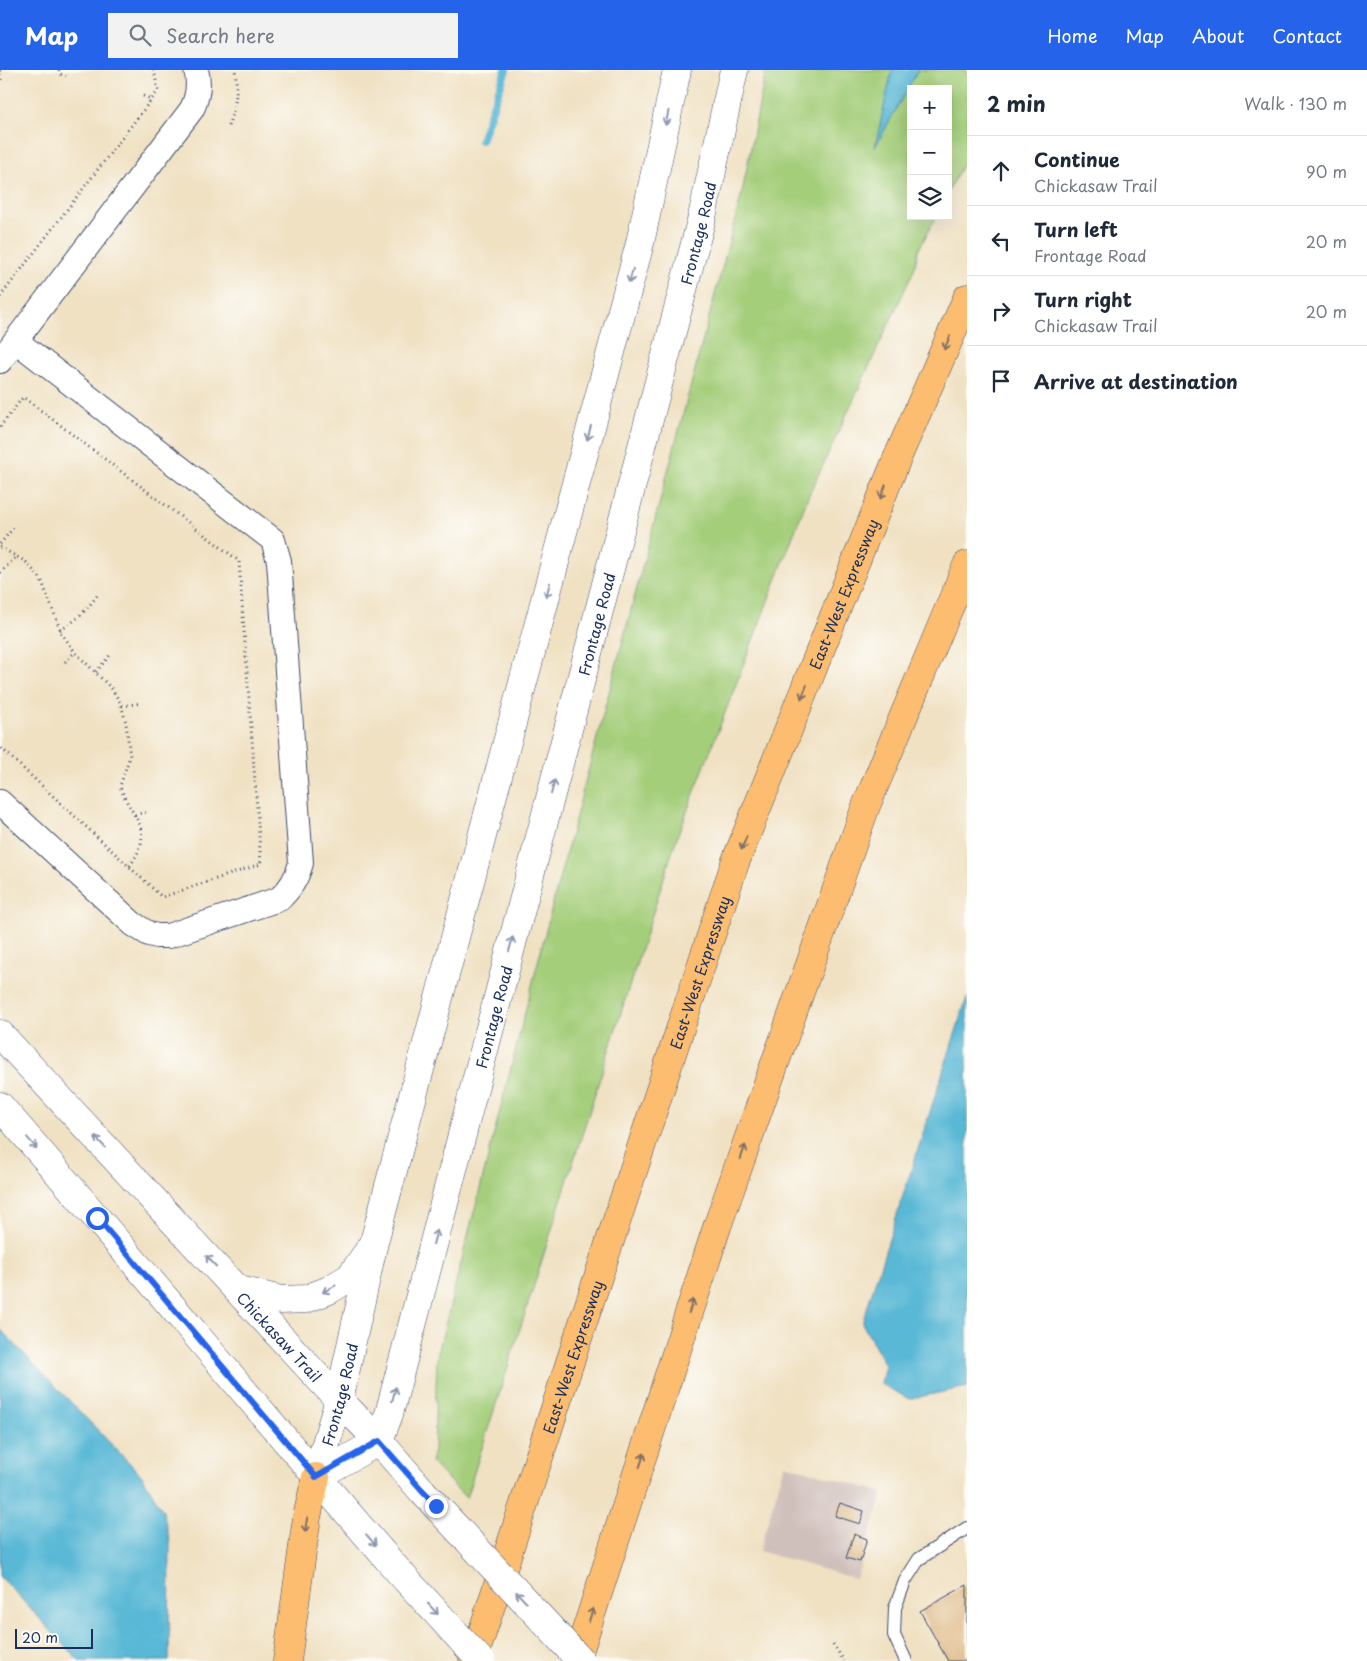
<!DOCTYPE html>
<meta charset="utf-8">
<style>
body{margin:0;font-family:"Playpen Sans",sans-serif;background:#f2f2f3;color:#1f2937}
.controls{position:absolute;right:15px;top:15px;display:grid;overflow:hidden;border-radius:0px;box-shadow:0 5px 20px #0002}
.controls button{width:45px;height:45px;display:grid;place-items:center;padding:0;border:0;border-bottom:1px solid #e0e1e3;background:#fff;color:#1f2937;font:25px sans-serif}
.scale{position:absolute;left:15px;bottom:12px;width:78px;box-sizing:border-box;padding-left:5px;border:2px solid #1b2f5e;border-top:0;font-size:14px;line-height:18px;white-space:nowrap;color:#1b2f5e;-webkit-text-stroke:4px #fdfcf7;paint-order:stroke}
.stop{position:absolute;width:15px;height:15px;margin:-11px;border:4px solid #2563eb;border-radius:50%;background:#fff}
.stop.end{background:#2563eb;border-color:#fff;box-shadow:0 1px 5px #0008}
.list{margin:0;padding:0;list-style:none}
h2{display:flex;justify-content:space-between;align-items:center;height:65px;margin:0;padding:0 20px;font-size:21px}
h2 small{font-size:16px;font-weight:400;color:#747a83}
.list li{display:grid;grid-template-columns:32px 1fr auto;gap:15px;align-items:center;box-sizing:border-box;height:70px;padding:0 20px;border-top:1px solid #e0e1e3}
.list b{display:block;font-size:19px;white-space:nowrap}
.list p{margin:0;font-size:16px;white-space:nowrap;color:#747a83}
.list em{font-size:16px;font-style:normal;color:#747a83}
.icon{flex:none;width:28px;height:28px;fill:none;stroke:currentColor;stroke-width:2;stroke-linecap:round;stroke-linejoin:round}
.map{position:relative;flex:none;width:967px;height:1591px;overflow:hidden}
header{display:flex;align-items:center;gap:30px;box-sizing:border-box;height:70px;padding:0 25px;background:#2563eb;color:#fff}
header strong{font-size:24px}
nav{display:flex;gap:28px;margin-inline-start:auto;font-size:18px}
.search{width:350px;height:45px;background:#f2f2f3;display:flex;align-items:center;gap:12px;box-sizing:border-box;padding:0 18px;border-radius:0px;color:#747a83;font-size:19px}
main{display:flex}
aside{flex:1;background:#fff}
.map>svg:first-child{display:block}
.industrial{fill:#d0c0bc}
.green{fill:#a4ce7a;stroke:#607e6c}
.water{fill:#58b8d6;stroke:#3a749a}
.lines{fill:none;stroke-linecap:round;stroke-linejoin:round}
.stream{stroke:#58b8d6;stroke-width:8}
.building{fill:#e0bc8c}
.service-casing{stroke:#3b4a6d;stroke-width:14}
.minor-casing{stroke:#3b4a6d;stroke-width:26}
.tertiary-casing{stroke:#3b4a6d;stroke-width:29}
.motorway-casing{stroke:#3b4a6d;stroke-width:29}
.path{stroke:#3b4a6d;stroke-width:3;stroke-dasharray:1 4;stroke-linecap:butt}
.service{stroke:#fff;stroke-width:12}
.minor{stroke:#fff;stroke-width:24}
.tertiary{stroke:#fff;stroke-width:28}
.motorway{stroke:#fcbd6f;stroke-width:28}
.tertiary-bridge-casing{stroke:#3b4a6d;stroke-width:29;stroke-linecap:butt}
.tertiary-bridge{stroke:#fff;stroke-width:28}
.oneway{stroke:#8d97ae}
.oneway2{stroke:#806f66}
.route{stroke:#2563eb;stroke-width:6}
.labels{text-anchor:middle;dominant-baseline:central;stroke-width:4;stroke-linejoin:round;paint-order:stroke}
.street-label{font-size:15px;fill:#1b2f5e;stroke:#fdfcf7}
</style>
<header>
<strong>Map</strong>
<div class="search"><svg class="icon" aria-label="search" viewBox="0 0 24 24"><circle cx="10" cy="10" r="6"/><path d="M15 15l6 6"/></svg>Search here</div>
<nav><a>Home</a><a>Map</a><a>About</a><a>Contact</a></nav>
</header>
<main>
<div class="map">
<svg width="967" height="1591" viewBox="0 0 967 1591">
<rect width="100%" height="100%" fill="#fdfcf7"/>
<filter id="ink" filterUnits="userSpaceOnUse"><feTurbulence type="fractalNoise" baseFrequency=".02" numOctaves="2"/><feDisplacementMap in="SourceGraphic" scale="10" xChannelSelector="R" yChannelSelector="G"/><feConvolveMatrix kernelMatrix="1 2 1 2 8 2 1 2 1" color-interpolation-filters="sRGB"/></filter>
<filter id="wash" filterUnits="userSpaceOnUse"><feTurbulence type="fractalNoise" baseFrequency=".0096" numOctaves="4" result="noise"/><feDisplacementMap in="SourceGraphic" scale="20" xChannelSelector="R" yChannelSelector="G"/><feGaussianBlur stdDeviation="1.12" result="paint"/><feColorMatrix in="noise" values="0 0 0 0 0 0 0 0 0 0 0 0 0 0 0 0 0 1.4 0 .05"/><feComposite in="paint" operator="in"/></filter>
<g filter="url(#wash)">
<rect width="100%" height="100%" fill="#f0e1c3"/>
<path class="industrial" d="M 785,1394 L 883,1423 L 856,1509 L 759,1481 Z"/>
<path class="green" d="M 766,0 L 892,0 L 876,75 L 918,0 L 967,0 L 967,86 L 948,122 L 948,19 L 911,19 L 911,146 L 936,146 L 918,181 L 914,200 L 808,427 L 676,770 L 466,1428 L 431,1392 L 434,1380 L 437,1287 L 554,829 L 742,123 Z"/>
<path class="water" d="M 892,0 L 918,0 L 875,77 Z
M 967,927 L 967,1317 L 909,1329 L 881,1314 L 885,1295 L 862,1253 Z
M 0,1259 L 142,1406 L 163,1441 L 170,1472 L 169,1591 L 79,1591 L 0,1506 Z"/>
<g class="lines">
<path class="stream" d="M 481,70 L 506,0"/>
</g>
<g id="blocks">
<path class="building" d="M 840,1433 L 864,1441 L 860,1454 L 835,1446 Z
M 854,1464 L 867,1469 L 860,1492 L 846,1488 Z
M 967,1515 L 967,1591 L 948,1591 L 920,1541 Z"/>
</g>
</g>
<g filter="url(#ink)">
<use href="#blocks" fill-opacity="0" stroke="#3b4a6d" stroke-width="1"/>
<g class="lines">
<defs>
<path id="service" d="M 906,1591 L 894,1565 L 895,1538 L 905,1511 L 919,1489 L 967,1458"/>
<path id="minor" d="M 0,291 L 192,39 C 198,26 200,14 196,0
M 0,732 L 133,854 L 149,864 L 157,866 L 168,866 L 279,829 C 291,819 297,808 301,793 L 279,491 L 273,470 L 16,271"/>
<g id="tertiary">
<path id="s1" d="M 0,964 L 339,1330 L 379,1371 L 423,1422"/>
<path d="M 0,1036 C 135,1190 265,1349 400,1503"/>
<path d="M 236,1219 L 281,1230 L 306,1229 L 329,1220 L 350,1207 L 369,1180"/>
<path id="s2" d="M 316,1407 L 379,1371 L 389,1344 L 702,147 L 734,0"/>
<path id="s3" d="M 316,1407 L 339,1330 L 374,1172 L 640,173 L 677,0"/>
</g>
<g id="motorway">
<path d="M 287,1591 L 307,1447 L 316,1407"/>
<path id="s4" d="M 473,1591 L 568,1298 L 735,793 L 896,391 L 967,228"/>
<path d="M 576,1591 L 717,1157 L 866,736 L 967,495"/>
</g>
</defs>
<use href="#service" class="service-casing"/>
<use href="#minor" class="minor-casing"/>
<use href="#tertiary" class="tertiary-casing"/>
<use href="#motorway" class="motorway-casing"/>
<path class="path" d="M 0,0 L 4,0
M 59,0 L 60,4 L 66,6
M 0,4 L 1,10
M 143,26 L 151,29
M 228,56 C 236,35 238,22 235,0
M 0,227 L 158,21 L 154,0
M 0,357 L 23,327 L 239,491 L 261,794 L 162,827 L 0,677
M 0,474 L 14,457
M 0,477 L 26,492 L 41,509 L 62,564 L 75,582 L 112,619 L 121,634 L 126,653 L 130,686 L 120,716 C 132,751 157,758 129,797
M 0,503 L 17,486
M 60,560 C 77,551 88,538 99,523
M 65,592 L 75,582
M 96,602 L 111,584
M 122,636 L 141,633
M 135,745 L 149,741
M 833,1574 L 844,1591"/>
<use href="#service" class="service"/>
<use href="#minor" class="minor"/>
<use href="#tertiary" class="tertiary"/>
<use href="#motorway" class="motorway"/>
<defs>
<path id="tertiary-bridge" d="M 423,1422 L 581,1591
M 400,1503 L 481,1591"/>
</defs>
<use href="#tertiary-bridge" class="tertiary-bridge-casing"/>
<use href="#tertiary-bridge" class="tertiary-bridge"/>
</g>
<defs><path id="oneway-shaft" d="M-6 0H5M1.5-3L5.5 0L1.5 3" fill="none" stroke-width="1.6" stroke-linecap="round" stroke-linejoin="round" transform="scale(1.25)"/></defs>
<g class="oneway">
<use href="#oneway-shaft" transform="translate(667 48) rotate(102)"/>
<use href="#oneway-shaft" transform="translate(631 206) rotate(105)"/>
<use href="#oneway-shaft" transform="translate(589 363) rotate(105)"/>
<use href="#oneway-shaft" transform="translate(548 520) rotate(105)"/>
<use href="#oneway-shaft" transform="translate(553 717) rotate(-75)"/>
<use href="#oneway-shaft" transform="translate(511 874) rotate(-75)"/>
<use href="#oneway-shaft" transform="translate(100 1072) rotate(-133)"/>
<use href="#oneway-shaft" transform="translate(32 1073) rotate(49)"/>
<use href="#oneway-shaft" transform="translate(435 1167) rotate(-75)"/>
<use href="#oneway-shaft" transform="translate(211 1191) rotate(-133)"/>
<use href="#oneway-shaft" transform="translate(329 1219) rotate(152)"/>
<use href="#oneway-shaft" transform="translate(394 1324) rotate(-75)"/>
<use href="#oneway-shaft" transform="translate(371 1470) rotate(49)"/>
<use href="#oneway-shaft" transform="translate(521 1527) rotate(-133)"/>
<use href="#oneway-shaft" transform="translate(433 1539) rotate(47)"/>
</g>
<g class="oneway2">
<use href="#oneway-shaft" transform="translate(947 273) rotate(114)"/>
<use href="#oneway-shaft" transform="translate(883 422) rotate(112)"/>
<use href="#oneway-shaft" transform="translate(804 622) rotate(112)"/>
<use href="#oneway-shaft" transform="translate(744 773) rotate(112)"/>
<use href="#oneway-shaft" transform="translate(743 1082) rotate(-71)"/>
<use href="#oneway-shaft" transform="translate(691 1236) rotate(-72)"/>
<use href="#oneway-shaft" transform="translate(642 1390) rotate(-72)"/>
<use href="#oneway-shaft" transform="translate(306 1455) rotate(99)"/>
<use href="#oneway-shaft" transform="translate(591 1545) rotate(-72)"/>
</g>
</g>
<g class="lines" filter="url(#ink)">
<path class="route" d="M 97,1148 L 316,1407 L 379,1371 L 436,1436"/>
</g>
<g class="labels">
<g class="street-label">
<text stroke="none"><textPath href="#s2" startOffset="1322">Frontage Road</textPath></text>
<text stroke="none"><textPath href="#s4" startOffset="1130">East-West Expressway</textPath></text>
<text stroke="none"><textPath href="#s2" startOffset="918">Frontage Road</textPath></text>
<text stroke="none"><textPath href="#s4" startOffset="725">East-West Expressway</textPath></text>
<text stroke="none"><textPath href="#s2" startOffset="512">Frontage Road</textPath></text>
<text stroke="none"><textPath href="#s1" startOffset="412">Chickasaw Trail</textPath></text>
<text stroke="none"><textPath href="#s4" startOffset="320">East-West Expressway</textPath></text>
<text stroke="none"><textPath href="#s3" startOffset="86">Frontage Road</textPath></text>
</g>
</g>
</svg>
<div class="controls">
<button>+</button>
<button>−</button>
<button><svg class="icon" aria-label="layers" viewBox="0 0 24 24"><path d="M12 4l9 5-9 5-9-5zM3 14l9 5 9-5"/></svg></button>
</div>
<div class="scale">20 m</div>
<div class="stop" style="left:97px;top:1148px"></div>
<div class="stop end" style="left:436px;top:1436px"></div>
</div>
<aside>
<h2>2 min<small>Walk · 130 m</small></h2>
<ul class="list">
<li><svg class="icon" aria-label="ahead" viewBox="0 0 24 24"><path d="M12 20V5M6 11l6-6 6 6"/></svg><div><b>Continue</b><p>Chickasaw Trail</p></div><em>90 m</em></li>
<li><svg class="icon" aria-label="left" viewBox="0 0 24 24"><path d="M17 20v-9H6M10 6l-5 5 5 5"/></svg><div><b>Turn left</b><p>Frontage Road</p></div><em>20 m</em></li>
<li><svg class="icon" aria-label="right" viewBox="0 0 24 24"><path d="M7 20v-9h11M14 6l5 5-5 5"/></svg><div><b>Turn right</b><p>Chickasaw Trail</p></div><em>20 m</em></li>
<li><svg class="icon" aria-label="arrive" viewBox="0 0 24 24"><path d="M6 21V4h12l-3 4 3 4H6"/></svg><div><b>Arrive at destination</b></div></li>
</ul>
</aside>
</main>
